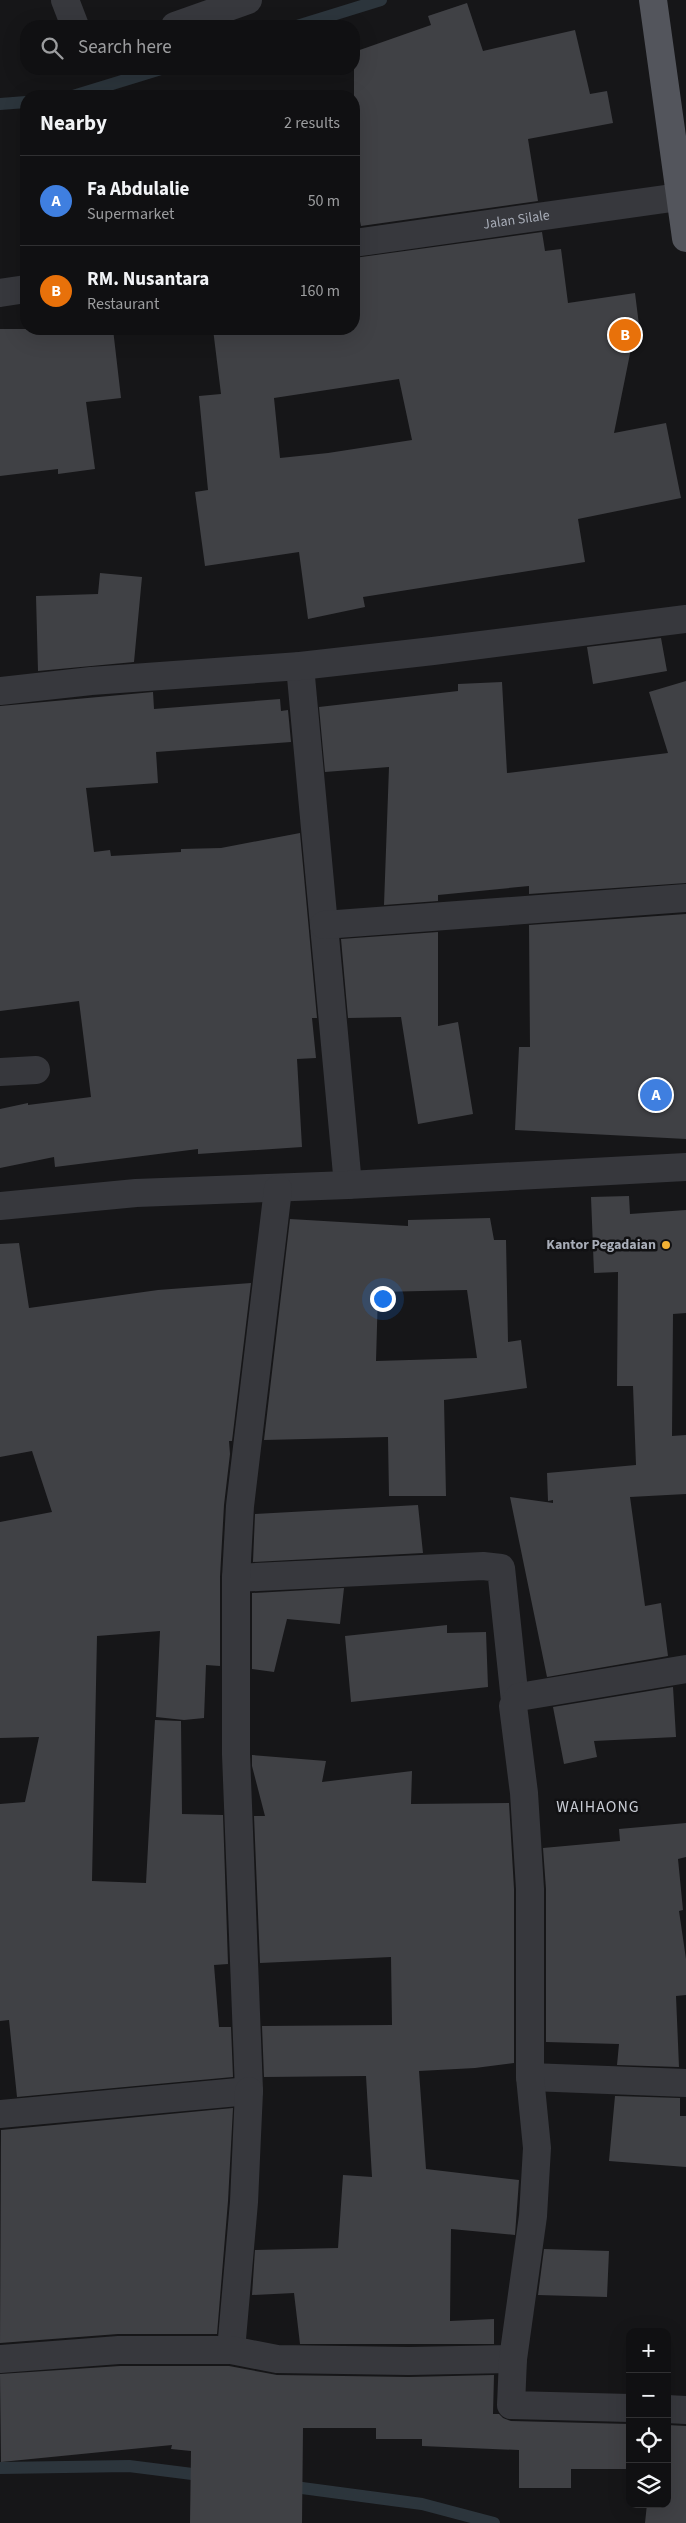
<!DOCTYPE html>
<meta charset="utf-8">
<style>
body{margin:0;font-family:"Source Sans 3",sans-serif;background:#1e1e20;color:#f1f3f6}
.controls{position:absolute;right:15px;bottom:15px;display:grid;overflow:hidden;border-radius:10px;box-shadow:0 5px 20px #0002}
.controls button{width:45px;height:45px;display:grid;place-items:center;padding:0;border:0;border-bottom:1px solid #303032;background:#101012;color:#f1f3f6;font:25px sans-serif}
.you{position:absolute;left:382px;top:1298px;width:18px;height:18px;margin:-12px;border:4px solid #fff;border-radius:50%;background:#1a73e8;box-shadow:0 0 0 8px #1a73e833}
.badge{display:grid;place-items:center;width:32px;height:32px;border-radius:50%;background:#f2b134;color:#fff;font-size:16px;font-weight:700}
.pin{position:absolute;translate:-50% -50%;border:2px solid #fff;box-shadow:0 1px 5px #0006}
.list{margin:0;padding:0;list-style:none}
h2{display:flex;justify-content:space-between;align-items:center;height:65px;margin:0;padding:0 20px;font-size:21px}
h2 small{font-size:16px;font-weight:400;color:#9c9d9f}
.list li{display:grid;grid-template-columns:32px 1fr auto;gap:15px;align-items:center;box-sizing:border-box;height:90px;padding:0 20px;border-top:1px solid #303032}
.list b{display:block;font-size:19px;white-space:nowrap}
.list p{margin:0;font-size:16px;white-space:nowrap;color:#9c9d9f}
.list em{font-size:16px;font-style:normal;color:#9c9d9f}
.icon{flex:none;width:28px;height:28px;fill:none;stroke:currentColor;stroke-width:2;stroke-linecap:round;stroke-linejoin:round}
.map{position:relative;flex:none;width:686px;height:2523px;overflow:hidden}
.search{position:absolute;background:#101012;box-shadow:0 5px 20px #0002;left:20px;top:20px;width:340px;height:55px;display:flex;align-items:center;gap:12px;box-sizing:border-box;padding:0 18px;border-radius:20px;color:#9c9d9f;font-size:19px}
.panel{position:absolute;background:#101012;box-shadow:0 5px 20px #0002;left:20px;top:90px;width:340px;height:245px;border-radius:20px}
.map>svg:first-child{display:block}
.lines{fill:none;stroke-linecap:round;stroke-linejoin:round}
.stream{stroke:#2c353c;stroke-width:12}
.building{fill:#404145;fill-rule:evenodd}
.minor{stroke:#37383d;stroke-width:28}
.primary{stroke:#53555c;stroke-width:28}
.poi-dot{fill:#f2b134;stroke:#111113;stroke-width:2}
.labels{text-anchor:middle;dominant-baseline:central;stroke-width:5;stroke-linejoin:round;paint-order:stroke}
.street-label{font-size:14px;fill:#a8adb8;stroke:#111113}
.poi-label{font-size:14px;font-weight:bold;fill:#a8adb8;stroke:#111113;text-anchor:end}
.quarter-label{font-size:16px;letter-spacing:1px;fill:#c9ccd4;stroke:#111113}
</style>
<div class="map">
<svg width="686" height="2523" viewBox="0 0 686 2523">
<rect width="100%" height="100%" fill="#161618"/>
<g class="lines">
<path class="stream" d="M 297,26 L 381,0
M 73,96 L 161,69
M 0,104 L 26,102
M 0,2468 L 129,2466 L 208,2476
M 287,2486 L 422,2504 L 494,2523"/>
</g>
<path class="building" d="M 467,3 L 483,51 L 575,30 L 590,94 L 607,91 L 613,123 L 528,139 L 538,201 L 361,226 L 354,193 L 354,52 L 431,25 L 428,16 Z
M 542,232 L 545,251 L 561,249 L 568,303 L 635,293 L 640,333 L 634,334 L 614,433 L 666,423 L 681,498 L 578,519 L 585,562 L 363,597 L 365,607 L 308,619 L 299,552 L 205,566 L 195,492 L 208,490 L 199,396 L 221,394 L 213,329 L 354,329 L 354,258 ZM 399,379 L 412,440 L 328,453 L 280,458 L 274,398 Z
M 0,329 L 113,329 L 121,398 L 86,402 L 95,469 L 58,474 L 58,469 L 0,476 Z
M 100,573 L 142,577 L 134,662 L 38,671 L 36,596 L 98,594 Z
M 661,638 L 667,671 L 593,684 L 587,647 Z
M 686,681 L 686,883 L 529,894 L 529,886 L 438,895 L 438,901 L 384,905 L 389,767 L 325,772 L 319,707 L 458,691 L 458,684 L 502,682 L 507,773 L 668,753 L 649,692 Z
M 153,692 L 154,709 L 280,699 L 281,711 L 288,710 L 291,742 L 156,752 L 158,783 L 86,788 L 94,852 L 110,850 L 111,856 L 181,852 L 181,849 L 221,848 L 300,833 L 317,1018 L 312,1018 L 316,1058 L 297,1059 L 302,1147 L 198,1154 L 198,1149 L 55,1167 L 54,1157 L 0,1168 L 0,1109 L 28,1103 L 28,1105 L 91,1097 L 79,1001 L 0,1011 L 0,706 Z
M 686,914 L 686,1139 L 515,1130 L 519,1047 L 530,1047 L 529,925 Z
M 438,932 L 438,1026 L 458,1022 L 473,1114 L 418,1124 L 401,1017 L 348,1018 L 341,939 Z
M 629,1196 L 630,1214 L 686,1210 L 686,1313 L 673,1314 L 672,1436 L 686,1435 L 686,1494 L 630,1497 L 645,1606 L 661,1603 L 668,1656 L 547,1677 L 510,1497 L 553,1503 L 553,1500 L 548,1501 L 547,1473 L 636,1465 L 633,1386 L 617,1386 L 618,1272 L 594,1273 L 591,1197 Z
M 490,1218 L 494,1240 L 506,1240 L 508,1342 L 521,1340 L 527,1388 L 444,1400 L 446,1496 L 389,1496 L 388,1437 L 264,1440 L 290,1219 L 408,1226 L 408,1220 ZM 467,1290 L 477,1358 L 376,1361 L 378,1292 Z
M 19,1243 L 29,1308 L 158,1290 L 251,1283 L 232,1441 L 229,1441 L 230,1454 L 224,1505 L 220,1577 L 220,1666 L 206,1665 L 204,1718 L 184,1720 L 156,1717 L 160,1631 L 97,1636 L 92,1881 L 146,1883 L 155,1720 L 181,1721 L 182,1814 L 223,1815 L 228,1964 L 214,1965 L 219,2027 L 231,2027 L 233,2077 L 17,2097 L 9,2020 L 0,2021 L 0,1804 L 25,1802 L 39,1737 L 0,1738 L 0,1522 L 52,1512 L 32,1451 L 0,1457 L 0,1244 Z
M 418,1505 L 423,1553 L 253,1562 L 255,1514 Z
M 344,1588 L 340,1624 L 287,1619 L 274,1672 L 252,1669 L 252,1593 Z
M 447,1625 L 447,1633 L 486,1632 L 488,1687 L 351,1702 L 345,1636 Z
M 673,1687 L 676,1737 L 594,1741 L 597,1757 L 564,1764 L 553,1707 Z
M 252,1755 L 326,1761 L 322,1782 L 412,1771 L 411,1804 L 509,1803 L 514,1889 L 514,2063 L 475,2068 L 419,2071 L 426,2169 L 519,2180 L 515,2235 L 451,2229 L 450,2321 L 494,2319 L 494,2344 L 300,2344 L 294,2293 L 252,2295 L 255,2250 L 338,2248 L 343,2175 L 372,2177 L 366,2076 L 264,2077 L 262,2026 L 392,2025 L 391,1957 L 260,1963 L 254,1816 L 265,1816 L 252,1766 Z
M 686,1823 L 686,1857 L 678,1859 L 683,1910 L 679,1911 L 686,1959 L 686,1995 L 676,1996 L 679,2067 L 617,2065 L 619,2044 L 546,2042 L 546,1889 L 543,1848 L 620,1841 L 619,1829 Z
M 615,2096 L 680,2098 L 680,2116 L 686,2116 L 686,2167 L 609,2161 Z
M 233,2108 L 228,2201 L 217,2334 L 118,2334 L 0,2343 L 1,2130 Z
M 544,2249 L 609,2251 L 607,2297 L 538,2295 Z
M 120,2366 L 229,2366 L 277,2375 L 409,2377 L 494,2375 L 493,2414 L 499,2414 L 503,2418 L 511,2421 L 630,2424 L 630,2469 L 571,2469 L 571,2488 L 519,2488 L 519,2450 L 422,2446 L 422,2439 L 376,2439 L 376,2428 L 303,2428 L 302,2523 L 190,2523 L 191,2451 L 171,2449 L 172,2445 L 1,2462 L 0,2374 Z
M 667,2425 L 686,2426 L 686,2523 L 645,2523 L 647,2504 L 667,2504 Z"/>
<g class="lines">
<g class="minor">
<path d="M 65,0 L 75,26"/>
<path d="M 175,26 L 248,0"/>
<path id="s1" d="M 354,243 L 679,197"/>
<path d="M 0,293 L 26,289"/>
<path d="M 300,666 L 348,1185"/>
<path d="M 0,691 L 91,681 L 300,666 L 433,651 L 686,619"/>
<path d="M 324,925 L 686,898"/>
<path d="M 0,1072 L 36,1070"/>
<path d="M 0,1206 L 136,1193 L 348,1185 L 686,1167"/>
<path d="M 236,1578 L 483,1566 L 501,1568 L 515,1701"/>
<path d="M 530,2077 L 686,2083"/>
<path d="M 0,2114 L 249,2091 L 236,1754 L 236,1578 L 240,1506 L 278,1189"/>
<path d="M 231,2350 L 244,2202 L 249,2091"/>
<path d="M 0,2359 L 119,2350 L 231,2350 L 277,2359 L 409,2361 L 513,2359"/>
<path d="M 630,2408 L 511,2405 L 513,2359 L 533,2216 L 537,2148 L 530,2077 L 530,1889 L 524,1793 L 513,1706 L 519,1697 L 686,1669"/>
<path d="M 667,2409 L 686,2410"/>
</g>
<path class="primary" d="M 653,0 L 686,238"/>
</g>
<circle class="poi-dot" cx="666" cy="1245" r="5"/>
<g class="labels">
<g class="street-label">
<text stroke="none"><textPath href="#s1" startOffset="164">Jalan Silale</textPath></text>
</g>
<g class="poi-label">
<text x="656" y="1245">Kantor Pegadaian</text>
</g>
<g class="quarter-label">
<text x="598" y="1807">WAIHAONG</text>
</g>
</g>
</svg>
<div class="controls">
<button>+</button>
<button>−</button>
<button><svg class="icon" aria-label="locate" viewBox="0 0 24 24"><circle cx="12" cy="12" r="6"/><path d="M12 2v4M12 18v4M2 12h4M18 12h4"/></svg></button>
<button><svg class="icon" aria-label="layers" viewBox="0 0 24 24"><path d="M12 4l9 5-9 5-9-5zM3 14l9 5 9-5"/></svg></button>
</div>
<div class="you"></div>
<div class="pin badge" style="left:656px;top:1095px;background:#3f7fe0">A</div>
<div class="pin badge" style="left:625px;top:335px;background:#e8710a">B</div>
<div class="search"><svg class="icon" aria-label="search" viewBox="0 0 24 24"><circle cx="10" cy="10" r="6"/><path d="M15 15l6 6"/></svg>Search here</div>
<section class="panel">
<h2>Nearby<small>2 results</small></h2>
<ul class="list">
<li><span class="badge" style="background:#3f7fe0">A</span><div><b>Fa Abdulalie</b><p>Supermarket</p></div><em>50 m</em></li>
<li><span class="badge" style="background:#e8710a">B</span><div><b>RM. Nusantara</b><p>Restaurant</p></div><em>160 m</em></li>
</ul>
</section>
</div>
